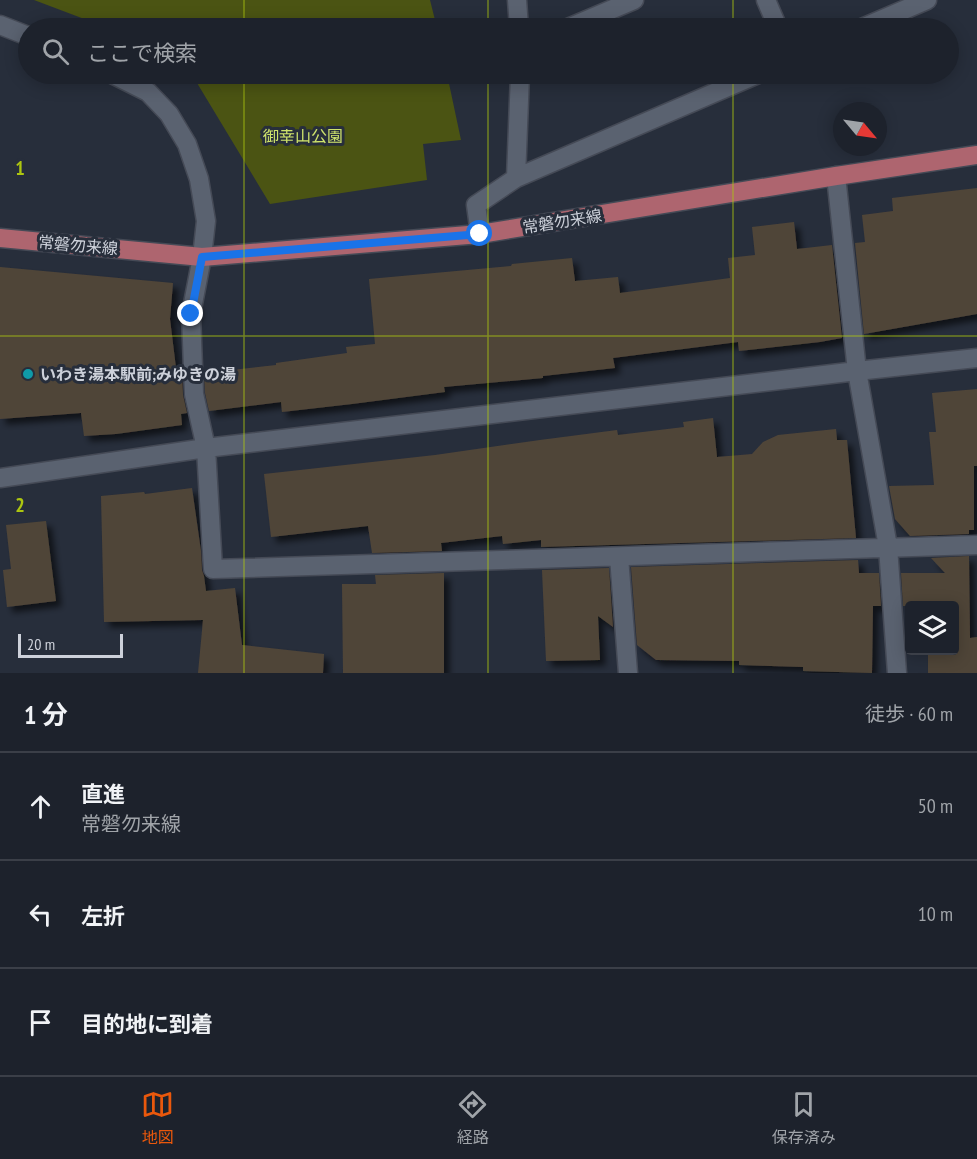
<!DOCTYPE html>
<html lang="ja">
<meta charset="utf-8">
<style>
body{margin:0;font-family:"PT Sans Narrow","Noto Sans JP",sans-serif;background:#252a34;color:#f1f3f6}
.controls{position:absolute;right:18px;bottom:18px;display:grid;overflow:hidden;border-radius:6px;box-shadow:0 3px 15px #0003}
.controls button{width:54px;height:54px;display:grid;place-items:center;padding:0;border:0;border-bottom:2px solid #3b3f48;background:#1d222c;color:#f1f3f6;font:30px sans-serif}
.compass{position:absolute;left:833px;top:102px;width:54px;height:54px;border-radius:50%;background:#1d222c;box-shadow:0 3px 15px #0003;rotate:119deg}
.scale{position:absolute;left:18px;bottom:15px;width:105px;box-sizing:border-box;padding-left:6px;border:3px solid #cdd1da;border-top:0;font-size:16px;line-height:21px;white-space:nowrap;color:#cdd1da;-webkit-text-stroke:4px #272e3b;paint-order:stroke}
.stop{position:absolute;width:18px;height:18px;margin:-14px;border:4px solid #1a73e8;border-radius:50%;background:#fff}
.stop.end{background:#1a73e8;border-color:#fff;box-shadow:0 2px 6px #0008}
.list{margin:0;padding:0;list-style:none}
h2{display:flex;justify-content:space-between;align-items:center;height:78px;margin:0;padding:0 24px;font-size:26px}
h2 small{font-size:20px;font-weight:400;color:#a0a4a9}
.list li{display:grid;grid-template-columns:39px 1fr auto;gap:18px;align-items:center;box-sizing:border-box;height:108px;padding:0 24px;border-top:2px solid #3b3f48}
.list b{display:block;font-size:22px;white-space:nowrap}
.list p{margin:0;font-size:20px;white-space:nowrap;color:#a0a4a9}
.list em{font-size:20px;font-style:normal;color:#a0a4a9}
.icon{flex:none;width:33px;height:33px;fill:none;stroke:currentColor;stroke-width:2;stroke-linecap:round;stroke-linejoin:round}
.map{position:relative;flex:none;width:977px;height:673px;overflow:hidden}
.search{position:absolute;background:#1d222c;box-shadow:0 3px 15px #0003;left:18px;right:18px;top:18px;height:66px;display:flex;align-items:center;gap:15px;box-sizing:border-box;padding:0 21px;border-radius:33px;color:#a0a4a9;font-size:22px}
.sheet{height:402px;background:#1d222c}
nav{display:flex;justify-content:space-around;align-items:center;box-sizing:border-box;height:84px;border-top:2px solid #3b3f48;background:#1d222c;font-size:16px;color:#a0a4a9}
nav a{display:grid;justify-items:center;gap:3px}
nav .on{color:#ea580c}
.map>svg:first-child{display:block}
.green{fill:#4b5413}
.building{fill:#504538;filter:url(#shadow)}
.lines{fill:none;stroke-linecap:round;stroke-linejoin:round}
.street-casing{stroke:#454a56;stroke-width:21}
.primary-casing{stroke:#454a56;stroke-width:21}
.street{stroke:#5a6270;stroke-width:18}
.primary{stroke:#ae656f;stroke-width:18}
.route{stroke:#1a73e8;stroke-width:8}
.grid{fill:none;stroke:#adc610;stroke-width:1.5;stroke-opacity:0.55}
.culture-dot{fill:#0f9aa8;stroke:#272e3b;stroke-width:2}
.labels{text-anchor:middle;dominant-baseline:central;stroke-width:6;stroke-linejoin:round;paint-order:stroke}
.park-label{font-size:16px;fill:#cfe36c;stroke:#272e3b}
.street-label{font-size:16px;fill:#cdd1da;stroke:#272e3b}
.poi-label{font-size:16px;font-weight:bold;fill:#cdd1da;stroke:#272e3b;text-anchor:start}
.grid-label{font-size:20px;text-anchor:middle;font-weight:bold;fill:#adc610;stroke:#272e3b;stroke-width:6;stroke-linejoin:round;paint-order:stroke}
</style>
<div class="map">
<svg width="977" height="673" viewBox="0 0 977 673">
<defs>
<filter id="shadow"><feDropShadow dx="5.5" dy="5.5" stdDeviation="3" flood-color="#0009"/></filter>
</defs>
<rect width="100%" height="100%" fill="#272e3b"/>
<path class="green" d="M 34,0 L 430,0 L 437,28 L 108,28 Z
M 188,74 L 447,74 L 461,140 L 423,144 L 427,180 L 270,204 L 194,78 Z"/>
<path class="building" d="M 977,188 L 977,314 L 864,334 L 855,243 L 865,242 L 862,215 L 893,211 L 892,198 Z
M 794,222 L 797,249 L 832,245 L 842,338 L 820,342 L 739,351 L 738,342 L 613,358 L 615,368 L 543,376 L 543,378 L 444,387 L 445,392 L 352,404 L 282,412 L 281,402 L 209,411 L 205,393 L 204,373 L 276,365 L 276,363 L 347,353 L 346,347 L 375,344 L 369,279 L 511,266 L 512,264 L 572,258 L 575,281 L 618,277 L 620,293 L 730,278 L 728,258 L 755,255 L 752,227 Z
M 0,267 L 173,283 L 170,319 L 177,376 L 182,375 L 183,395 L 187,413 L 181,414 L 182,425 L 116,434 L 84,436 L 81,413 L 0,419 Z
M 977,389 L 977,466 L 974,466 L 974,530 L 969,530 L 969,534 L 910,536 L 895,519 L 889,486 L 934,485 L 929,432 L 936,432 L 932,393 Z
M 713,418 L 717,457 L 752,454 L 763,442 L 778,435 L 836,429 L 837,440 L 847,440 L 856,538 L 541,547 L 541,540 L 503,544 L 502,536 L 441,543 L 442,551 L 372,553 L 368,526 L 271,537 L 264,474 L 435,455 L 540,440 L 617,430 L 618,435 L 684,427 L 683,422 Z
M 192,488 L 201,551 L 202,570 L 204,576 L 206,591 L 235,588 L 242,645 L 324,654 L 323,673 L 198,673 L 203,620 L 104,622 L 101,496 L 144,492 L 145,494 Z
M 46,521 L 56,601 L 7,607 L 3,570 L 11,569 L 6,525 Z
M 969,556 L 970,638 L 977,637 L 977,673 L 928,673 L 928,651 L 954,651 L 954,606 L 903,606 L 901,573 L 945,573 L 931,558 Z
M 858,560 L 859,573 L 879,573 L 881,606 L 873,606 L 872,673 L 803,671 L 803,667 L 739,665 L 739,661 L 656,660 L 637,645 L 631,567 Z
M 609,568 L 613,627 L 598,616 L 600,660 L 546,661 L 542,570 Z
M 444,573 L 444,673 L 343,673 L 342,584 L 376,584 L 375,575 Z"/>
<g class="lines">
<defs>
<path id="street" d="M 517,0 L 519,28
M 766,0 L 778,28
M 0,25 L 28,36
M 568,28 L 634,0
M 862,28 L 927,0
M 112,74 L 148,92 L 169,114 L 187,144 L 199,179 L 206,221 L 202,257 L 191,314 L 194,394 L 206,448 L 213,569 L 977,545
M 836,176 L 857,371 L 888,547 L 897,673
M 516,178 L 520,74
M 480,234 L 476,205 L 516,178 L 758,74
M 0,478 L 206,448 L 857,371 L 977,358
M 619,557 L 628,673"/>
<path id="primary" d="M 0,238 L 202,257 L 480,234 L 836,176 L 977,155"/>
</defs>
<use href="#street" class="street-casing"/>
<use href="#primary" class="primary-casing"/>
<use href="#street" class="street"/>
<use href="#primary" class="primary"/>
</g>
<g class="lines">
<path class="route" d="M 191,314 L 202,257 L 480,234"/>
</g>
<path class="grid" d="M 244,0 L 244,28M 488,0 L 488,28M 733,0 L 733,28M 244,74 L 244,673M 488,74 L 488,673M 733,74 L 733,673M 0,336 L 977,336"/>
<circle class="culture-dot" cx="28" cy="374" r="6"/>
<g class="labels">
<g class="park-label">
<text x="303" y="136">御幸山公園</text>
</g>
<g class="street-label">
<text transform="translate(562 221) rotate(-9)">常磐勿来線</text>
<text transform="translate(78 245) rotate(5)">常磐勿来線</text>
</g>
<g class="poi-label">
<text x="40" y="374">いわき湯本駅前;みゆきの湯</text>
</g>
</g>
<g class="grid-label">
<text x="20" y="175">1</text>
<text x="20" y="512">2</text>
</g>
</svg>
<div class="controls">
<button><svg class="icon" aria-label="layers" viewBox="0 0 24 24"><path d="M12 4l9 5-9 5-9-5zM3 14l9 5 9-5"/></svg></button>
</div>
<svg class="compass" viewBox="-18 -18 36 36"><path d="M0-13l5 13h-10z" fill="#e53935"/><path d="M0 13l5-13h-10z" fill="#a0a4a9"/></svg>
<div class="scale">20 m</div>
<div class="stop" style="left:480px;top:234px"></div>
<div class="stop end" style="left:191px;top:314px"></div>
<div class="search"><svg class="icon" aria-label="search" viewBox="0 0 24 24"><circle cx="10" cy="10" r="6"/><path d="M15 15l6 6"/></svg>ここで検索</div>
</div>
<section class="sheet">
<h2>1 分<small>徒歩 · 60 m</small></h2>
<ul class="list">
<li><svg class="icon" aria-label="ahead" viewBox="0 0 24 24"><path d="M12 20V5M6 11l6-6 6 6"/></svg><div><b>直進</b><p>常磐勿来線</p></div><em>50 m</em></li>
<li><svg class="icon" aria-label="left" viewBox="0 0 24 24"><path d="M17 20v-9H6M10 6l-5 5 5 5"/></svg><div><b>左折</b></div><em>10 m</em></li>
<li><svg class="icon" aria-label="arrive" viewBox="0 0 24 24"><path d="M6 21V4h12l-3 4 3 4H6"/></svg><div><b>目的地に到着</b></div></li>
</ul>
</section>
<nav>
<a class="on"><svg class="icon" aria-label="map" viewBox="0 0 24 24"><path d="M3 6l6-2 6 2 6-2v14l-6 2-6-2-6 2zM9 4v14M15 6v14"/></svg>地図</a>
<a><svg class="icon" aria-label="directions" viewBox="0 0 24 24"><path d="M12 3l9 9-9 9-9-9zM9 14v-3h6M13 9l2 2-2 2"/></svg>経路</a>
<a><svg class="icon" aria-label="saved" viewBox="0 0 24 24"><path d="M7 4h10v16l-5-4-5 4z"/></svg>保存済み</a>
</nav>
